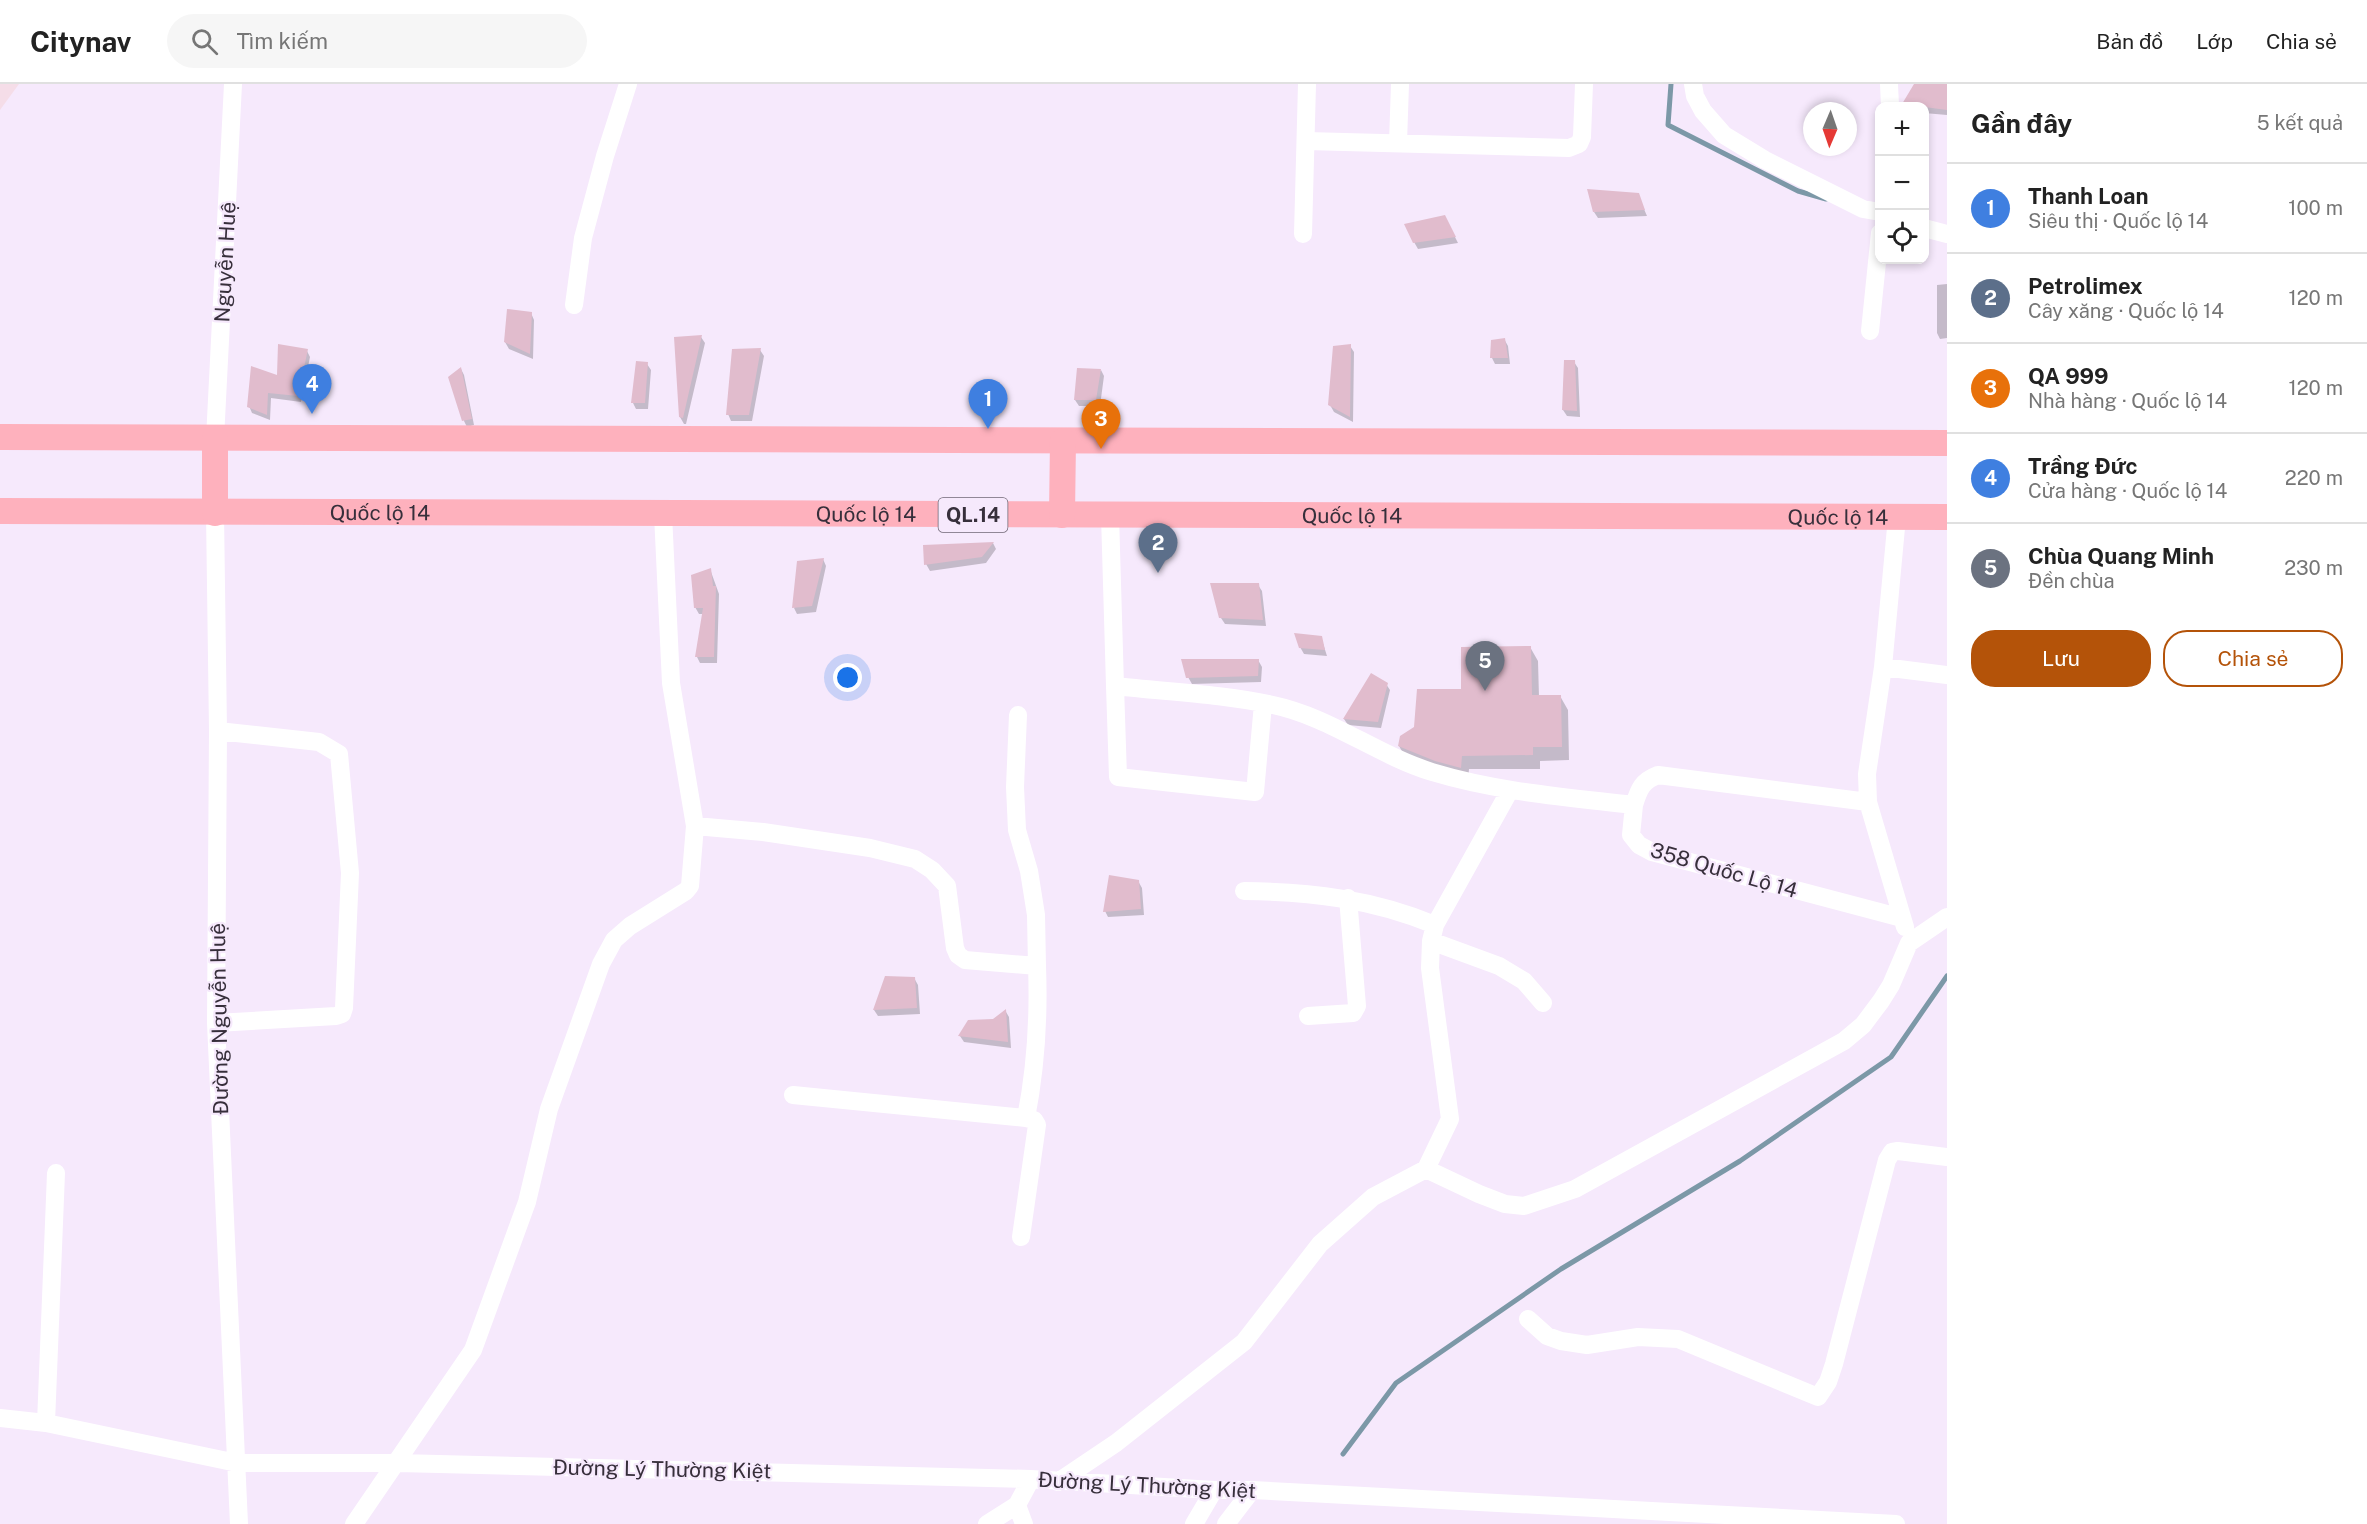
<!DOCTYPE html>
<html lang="vi">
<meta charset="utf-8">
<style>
body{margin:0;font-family:"Public Sans",sans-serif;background:#f6f6f6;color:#222}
.controls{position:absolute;right:18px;top:18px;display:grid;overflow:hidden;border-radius:12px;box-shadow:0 3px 9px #0003}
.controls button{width:54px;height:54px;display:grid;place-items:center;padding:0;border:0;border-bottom:2px solid #e0e0e0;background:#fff;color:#222;font:30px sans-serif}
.compass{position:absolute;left:1803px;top:18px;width:54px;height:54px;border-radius:50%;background:#fff;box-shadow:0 3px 9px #0003;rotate:182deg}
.you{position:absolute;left:848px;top:594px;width:21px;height:21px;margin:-15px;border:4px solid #fff;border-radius:50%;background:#1a73e8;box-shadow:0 0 0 9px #1a73e833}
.badge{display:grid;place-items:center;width:39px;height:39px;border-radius:50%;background:#b45309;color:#fff;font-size:20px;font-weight:700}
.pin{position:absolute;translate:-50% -50px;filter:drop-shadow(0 2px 3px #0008)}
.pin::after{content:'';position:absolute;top:32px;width:21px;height:18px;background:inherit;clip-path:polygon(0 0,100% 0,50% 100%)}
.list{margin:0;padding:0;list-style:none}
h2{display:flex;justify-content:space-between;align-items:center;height:78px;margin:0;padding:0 24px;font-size:26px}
h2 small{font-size:20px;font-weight:400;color:#767676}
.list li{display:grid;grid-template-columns:39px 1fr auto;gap:18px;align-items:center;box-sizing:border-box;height:90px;padding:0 24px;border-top:2px solid #e0e0e0}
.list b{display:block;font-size:22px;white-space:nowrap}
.list p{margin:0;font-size:20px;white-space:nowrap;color:#767676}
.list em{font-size:20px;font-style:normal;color:#767676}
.actions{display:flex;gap:12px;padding:18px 24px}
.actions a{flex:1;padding:14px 0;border:2px solid #b45309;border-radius:24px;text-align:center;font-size:21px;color:#b45309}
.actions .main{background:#b45309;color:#fff}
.icon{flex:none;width:33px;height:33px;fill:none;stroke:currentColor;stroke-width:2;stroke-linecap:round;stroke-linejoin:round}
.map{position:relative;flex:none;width:1947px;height:1440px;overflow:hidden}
header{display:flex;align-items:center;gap:36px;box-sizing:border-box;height:84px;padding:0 30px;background:#fff;border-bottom:2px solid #e0e0e0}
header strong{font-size:28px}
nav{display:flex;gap:33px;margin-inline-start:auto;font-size:21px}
.search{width:420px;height:54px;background:#f6f6f6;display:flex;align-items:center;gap:15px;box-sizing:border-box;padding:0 21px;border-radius:33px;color:#767676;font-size:22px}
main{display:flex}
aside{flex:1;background:#fff}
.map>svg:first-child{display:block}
.medical{fill:#f5dde8}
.shadow{fill:#0003}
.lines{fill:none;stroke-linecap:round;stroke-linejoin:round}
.stream{stroke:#7c98a7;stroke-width:5}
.building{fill:#e1bccd}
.minor{stroke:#fff;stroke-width:18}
.highway{stroke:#feb1bd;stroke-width:26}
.labels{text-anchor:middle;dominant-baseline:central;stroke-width:4.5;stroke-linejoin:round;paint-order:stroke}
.shield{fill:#f6e9fc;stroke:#706775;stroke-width:1.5}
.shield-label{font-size:20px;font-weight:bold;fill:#372f3b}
.street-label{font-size:21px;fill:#372f3b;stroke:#f6e9fc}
</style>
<header>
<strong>Citynav</strong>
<div class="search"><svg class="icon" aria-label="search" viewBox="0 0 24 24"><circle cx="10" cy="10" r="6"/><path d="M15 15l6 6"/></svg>Tìm kiếm</div>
<nav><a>Bản đồ</a><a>Lớp</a><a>Chia sẻ</a></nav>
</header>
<main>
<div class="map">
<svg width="1947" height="1440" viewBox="0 0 1947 1440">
<rect width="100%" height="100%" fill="#f6e9fc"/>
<path class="medical" d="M 0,0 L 19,0 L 0,26 Z"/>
<path class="shadow" d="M 1916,0 L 1947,0 L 1947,31 L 1924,29 L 1924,22 L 1905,22 L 1903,20 Z
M 1638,111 L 1647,132 L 1598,134 L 1594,128 Z
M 1448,139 L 1458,159 L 1418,165 L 1414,158 Z
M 1947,200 L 1947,254 L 1940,255 L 1937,249 L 1937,201 Z
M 531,229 L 534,236 L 533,275 L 509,265 L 505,258 Z
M 701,253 L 705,259 L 686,340 L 684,340 L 680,333 Z
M 1504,255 L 1508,262 L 1510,280 L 1495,280 L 1492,274 Z
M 1350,262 L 1354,268 L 1353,338 L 1334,328 L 1330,321 Z
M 760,266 L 764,272 L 752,337 L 731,337 L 728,330 Z
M 307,267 L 310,273 L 301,318 L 271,314 L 270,336 L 252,329 L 249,322 Z
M 1574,278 L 1578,284 L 1580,333 L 1567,332 L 1563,326 Z
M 647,280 L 651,286 L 648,325 L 636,325 L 633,319 Z
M 461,285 L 464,291 L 474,341 L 467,343 L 464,337 Z
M 1101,286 L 1104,292 L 1100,322 L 1079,322 L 1075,316 Z
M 993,459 L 996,465 L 986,479 L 930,487 L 926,480 L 924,463 Z
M 823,475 L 826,482 L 816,528 L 797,530 L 794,524 Z
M 710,485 L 719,510 L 717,579 L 700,579 L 697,573 L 704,530 L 699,530 L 695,523 Z
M 1258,501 L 1262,507 L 1266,542 L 1225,540 L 1221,534 Z
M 1321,553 L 1327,572 L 1304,570 L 1300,563 Z
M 1530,563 L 1538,577 L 1539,613 L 1560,612 L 1568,626 L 1569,676 L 1540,677 L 1540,685 L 1469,685 L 1468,697 L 1407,676 L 1399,662 L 1463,606 Z
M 1258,576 L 1262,583 L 1261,598 L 1192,600 L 1188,593 Z
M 1386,600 L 1390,606 L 1381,644 L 1348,641 L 1344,635 Z
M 1138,797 L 1142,804 L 1144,831 L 1108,833 L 1105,827 Z
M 914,894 L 918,901 L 920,930 L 878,932 L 874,926 Z
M 1006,928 L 1009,933 L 1011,964 L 964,958 L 960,952 L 994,936 Z"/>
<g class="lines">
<path class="stream" d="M 1671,0 L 1668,41 L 1798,107 L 1826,115
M 1343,1370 L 1396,1299 L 1561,1185 L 1740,1077 L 1891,973 L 1947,892"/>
</g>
<path class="building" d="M 1914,0 L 1947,0 L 1947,26 L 1902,20 Z
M 1587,105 L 1639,109 L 1645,126 L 1593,128 Z
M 1445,131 L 1456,153 L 1413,159 L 1404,140 Z
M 507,225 L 532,228 L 530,270 L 504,258 Z
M 702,251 L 683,334 L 679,333 L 674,253 Z
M 1505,254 L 1508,274 L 1490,274 L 1491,256 Z
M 278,260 L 308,265 L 298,312 L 268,309 L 267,331 L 247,323 L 251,282 L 277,291 Z
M 1351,260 L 1350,333 L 1328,321 L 1333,262 Z
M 761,264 L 749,331 L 726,331 L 732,265 Z
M 1564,276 L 1575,276 L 1577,327 L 1562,326 Z
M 636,277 L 648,278 L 645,319 L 631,319 Z
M 461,283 L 472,335 L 462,337 L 448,293 Z
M 1077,284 L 1101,285 L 1096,316 L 1074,316 Z
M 994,458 L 982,473 L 924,481 L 923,461 Z
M 824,474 L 812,522 L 792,524 L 797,477 Z
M 711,484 L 713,502 L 716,502 L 714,573 L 695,573 L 703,524 L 694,524 L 691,491 Z
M 1210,499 L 1259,499 L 1263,536 L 1219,534 Z
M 1294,549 L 1322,552 L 1325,566 L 1299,564 Z
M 1531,562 L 1532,611 L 1561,611 L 1562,663 L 1533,663 L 1533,671 L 1462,672 L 1461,684 L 1435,677 L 1398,662 L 1400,652 L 1414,643 L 1417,605 L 1461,605 L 1461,563 Z
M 1181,575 L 1259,575 L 1258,592 L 1186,594 Z
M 1371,589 L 1388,599 L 1378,638 L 1343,635 Z
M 1109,791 L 1139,796 L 1141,825 L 1103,828 Z
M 885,892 L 915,893 L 917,924 L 873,926 Z
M 1006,925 L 1008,958 L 958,952 L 968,936 L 993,935 Z"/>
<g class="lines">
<path class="minor" d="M 1693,0 L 1695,12 L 1703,27 L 1724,51 L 1765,76 L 1863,125 L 1880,128
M 1889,0 L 1890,22
M 1306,57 L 1569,64 L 1579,60 L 1582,53 L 1584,0
M 1398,59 L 1400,0
M 1924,144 L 1947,150
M 1303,150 L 1307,0
M 574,221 L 583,154 L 605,72 L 628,0
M 1870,247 L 1880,149
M 215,355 L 233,0
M 215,429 L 218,647 L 216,939 L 239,1440
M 663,430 L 671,599 L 695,742
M 1110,431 L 1115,602 C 1168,608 1222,610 1273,621 C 1330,633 1377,671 1432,688 C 1498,708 1566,713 1634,721 L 1631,751 L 1639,761 L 1652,768 L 1902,834
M 1897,433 L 1883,583 L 1867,690 L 1868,718 L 1905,843
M 1883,583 L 1947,591
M 1115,602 L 1118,693 L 1255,708 L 1263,620
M 1018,631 L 1015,703 L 1017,746 L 1029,787 L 1036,831 L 1037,882
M 1634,721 C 1639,705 1642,697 1658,691 L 1868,718
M 1244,807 C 1312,808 1372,815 1435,841
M 1431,857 L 1499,882 L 1524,897 L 1543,919
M 1308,932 L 1353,929 L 1357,922 L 1348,814
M 216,939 L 336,932 L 342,930 L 344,924 L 350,789 L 339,670 L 319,658 L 218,647
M 793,1011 L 1026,1034 L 1034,1036 L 1037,1041 L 1021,1153
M 1426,1085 L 1450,1035 L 1430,884 L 1431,857 L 1435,841 L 1510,706
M 1528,1235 L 1547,1252 L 1561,1257 L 1587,1261 L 1638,1253 L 1678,1255 L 1818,1313 L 1828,1298 L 1834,1280 L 1887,1076 L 1892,1068 L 1898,1067 L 1947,1073
M 0,1334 L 46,1339 L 237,1379 L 398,1379 L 1031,1395 L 1214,1406 L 1252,1406 L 1896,1440
M 46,1339 L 56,1089
M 1058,1398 L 1116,1359 L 1244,1258 L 1320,1160 L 1373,1113 L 1426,1085 L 1479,1110 L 1505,1120 L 1524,1122 L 1575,1105 L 1844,957 L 1863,941 L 1881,917 L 1891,901 L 1909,859 L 1947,833
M 1017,1421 L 1024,1440
M 354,1440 L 473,1266 L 527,1118 L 549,1025 L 601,880 L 614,856 L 630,842 L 686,807 L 690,802 L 695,742 L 763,748 L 870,764 L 915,775 L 932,786 L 947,802 L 955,864 L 958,871 L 965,876 L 1037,882 C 1039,934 1036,983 1026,1034
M 987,1440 L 1017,1421 L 1031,1395
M 1194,1440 L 1214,1406
M 1226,1440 L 1252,1406"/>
<g class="highway">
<path d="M 0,353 L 1947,359"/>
<path id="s1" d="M 0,427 L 1947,433"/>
<path d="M 215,429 L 215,355"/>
<path d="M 1062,431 L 1063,357"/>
</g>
</g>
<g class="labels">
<rect class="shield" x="938.5" y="414" width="69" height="34" rx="4.5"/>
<g class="shield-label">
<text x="973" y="431">QL.14</text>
</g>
<g class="street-label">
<text transform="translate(225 178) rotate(-87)">Nguyễn Huệ</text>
<text stroke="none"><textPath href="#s1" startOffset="380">Quốc lộ 14</textPath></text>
<text stroke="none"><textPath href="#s1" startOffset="866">Quốc lộ 14</textPath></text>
<text stroke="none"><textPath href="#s1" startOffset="1352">Quốc lộ 14</textPath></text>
<text stroke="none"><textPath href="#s1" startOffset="1838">Quốc lộ 14</textPath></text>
<text transform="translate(1724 786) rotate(16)">358 Quốc Lộ 14</text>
<text transform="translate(219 935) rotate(-91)">Đường Nguyễn Huệ</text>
<text transform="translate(662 1385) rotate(1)">Đường Lý Thường Kiệt</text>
<text transform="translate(1147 1401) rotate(3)">Đường Lý Thường Kiệt</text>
</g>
</g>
</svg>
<div class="controls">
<button>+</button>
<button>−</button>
<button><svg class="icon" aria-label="locate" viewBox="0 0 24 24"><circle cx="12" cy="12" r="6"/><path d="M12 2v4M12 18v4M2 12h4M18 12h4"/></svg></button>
</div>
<svg class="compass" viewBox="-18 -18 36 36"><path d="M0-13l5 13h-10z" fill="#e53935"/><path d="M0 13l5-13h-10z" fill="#767676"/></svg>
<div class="you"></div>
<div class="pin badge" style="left:988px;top:345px;background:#3f7fe0">1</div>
<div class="pin badge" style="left:1158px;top:489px;background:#5c6f8a">2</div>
<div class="pin badge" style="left:1101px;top:365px;background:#e8710a">3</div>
<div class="pin badge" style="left:312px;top:330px;background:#3f7fe0">4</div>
<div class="pin badge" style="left:1485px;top:607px;background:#6b7280">5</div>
</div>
<aside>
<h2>Gần đây<small>5 kết quả</small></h2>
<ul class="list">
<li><span class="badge" style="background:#3f7fe0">1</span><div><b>Thanh Loan</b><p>Siêu thị · Quốc lộ 14</p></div><em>100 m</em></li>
<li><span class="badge" style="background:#5c6f8a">2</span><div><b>Petrolimex</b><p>Cây xăng · Quốc lộ 14</p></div><em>120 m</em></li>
<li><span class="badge" style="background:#e8710a">3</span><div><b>QA 999</b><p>Nhà hàng · Quốc lộ 14</p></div><em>120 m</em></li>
<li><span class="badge" style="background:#3f7fe0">4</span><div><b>Trầng Đức</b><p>Cửa hàng · Quốc lộ 14</p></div><em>220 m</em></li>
<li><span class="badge" style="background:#6b7280">5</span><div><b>Chùa Quang Minh</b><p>Đền chùa</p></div><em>230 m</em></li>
</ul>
<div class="actions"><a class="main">Lưu</a><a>Chia sẻ</a></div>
</aside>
</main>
